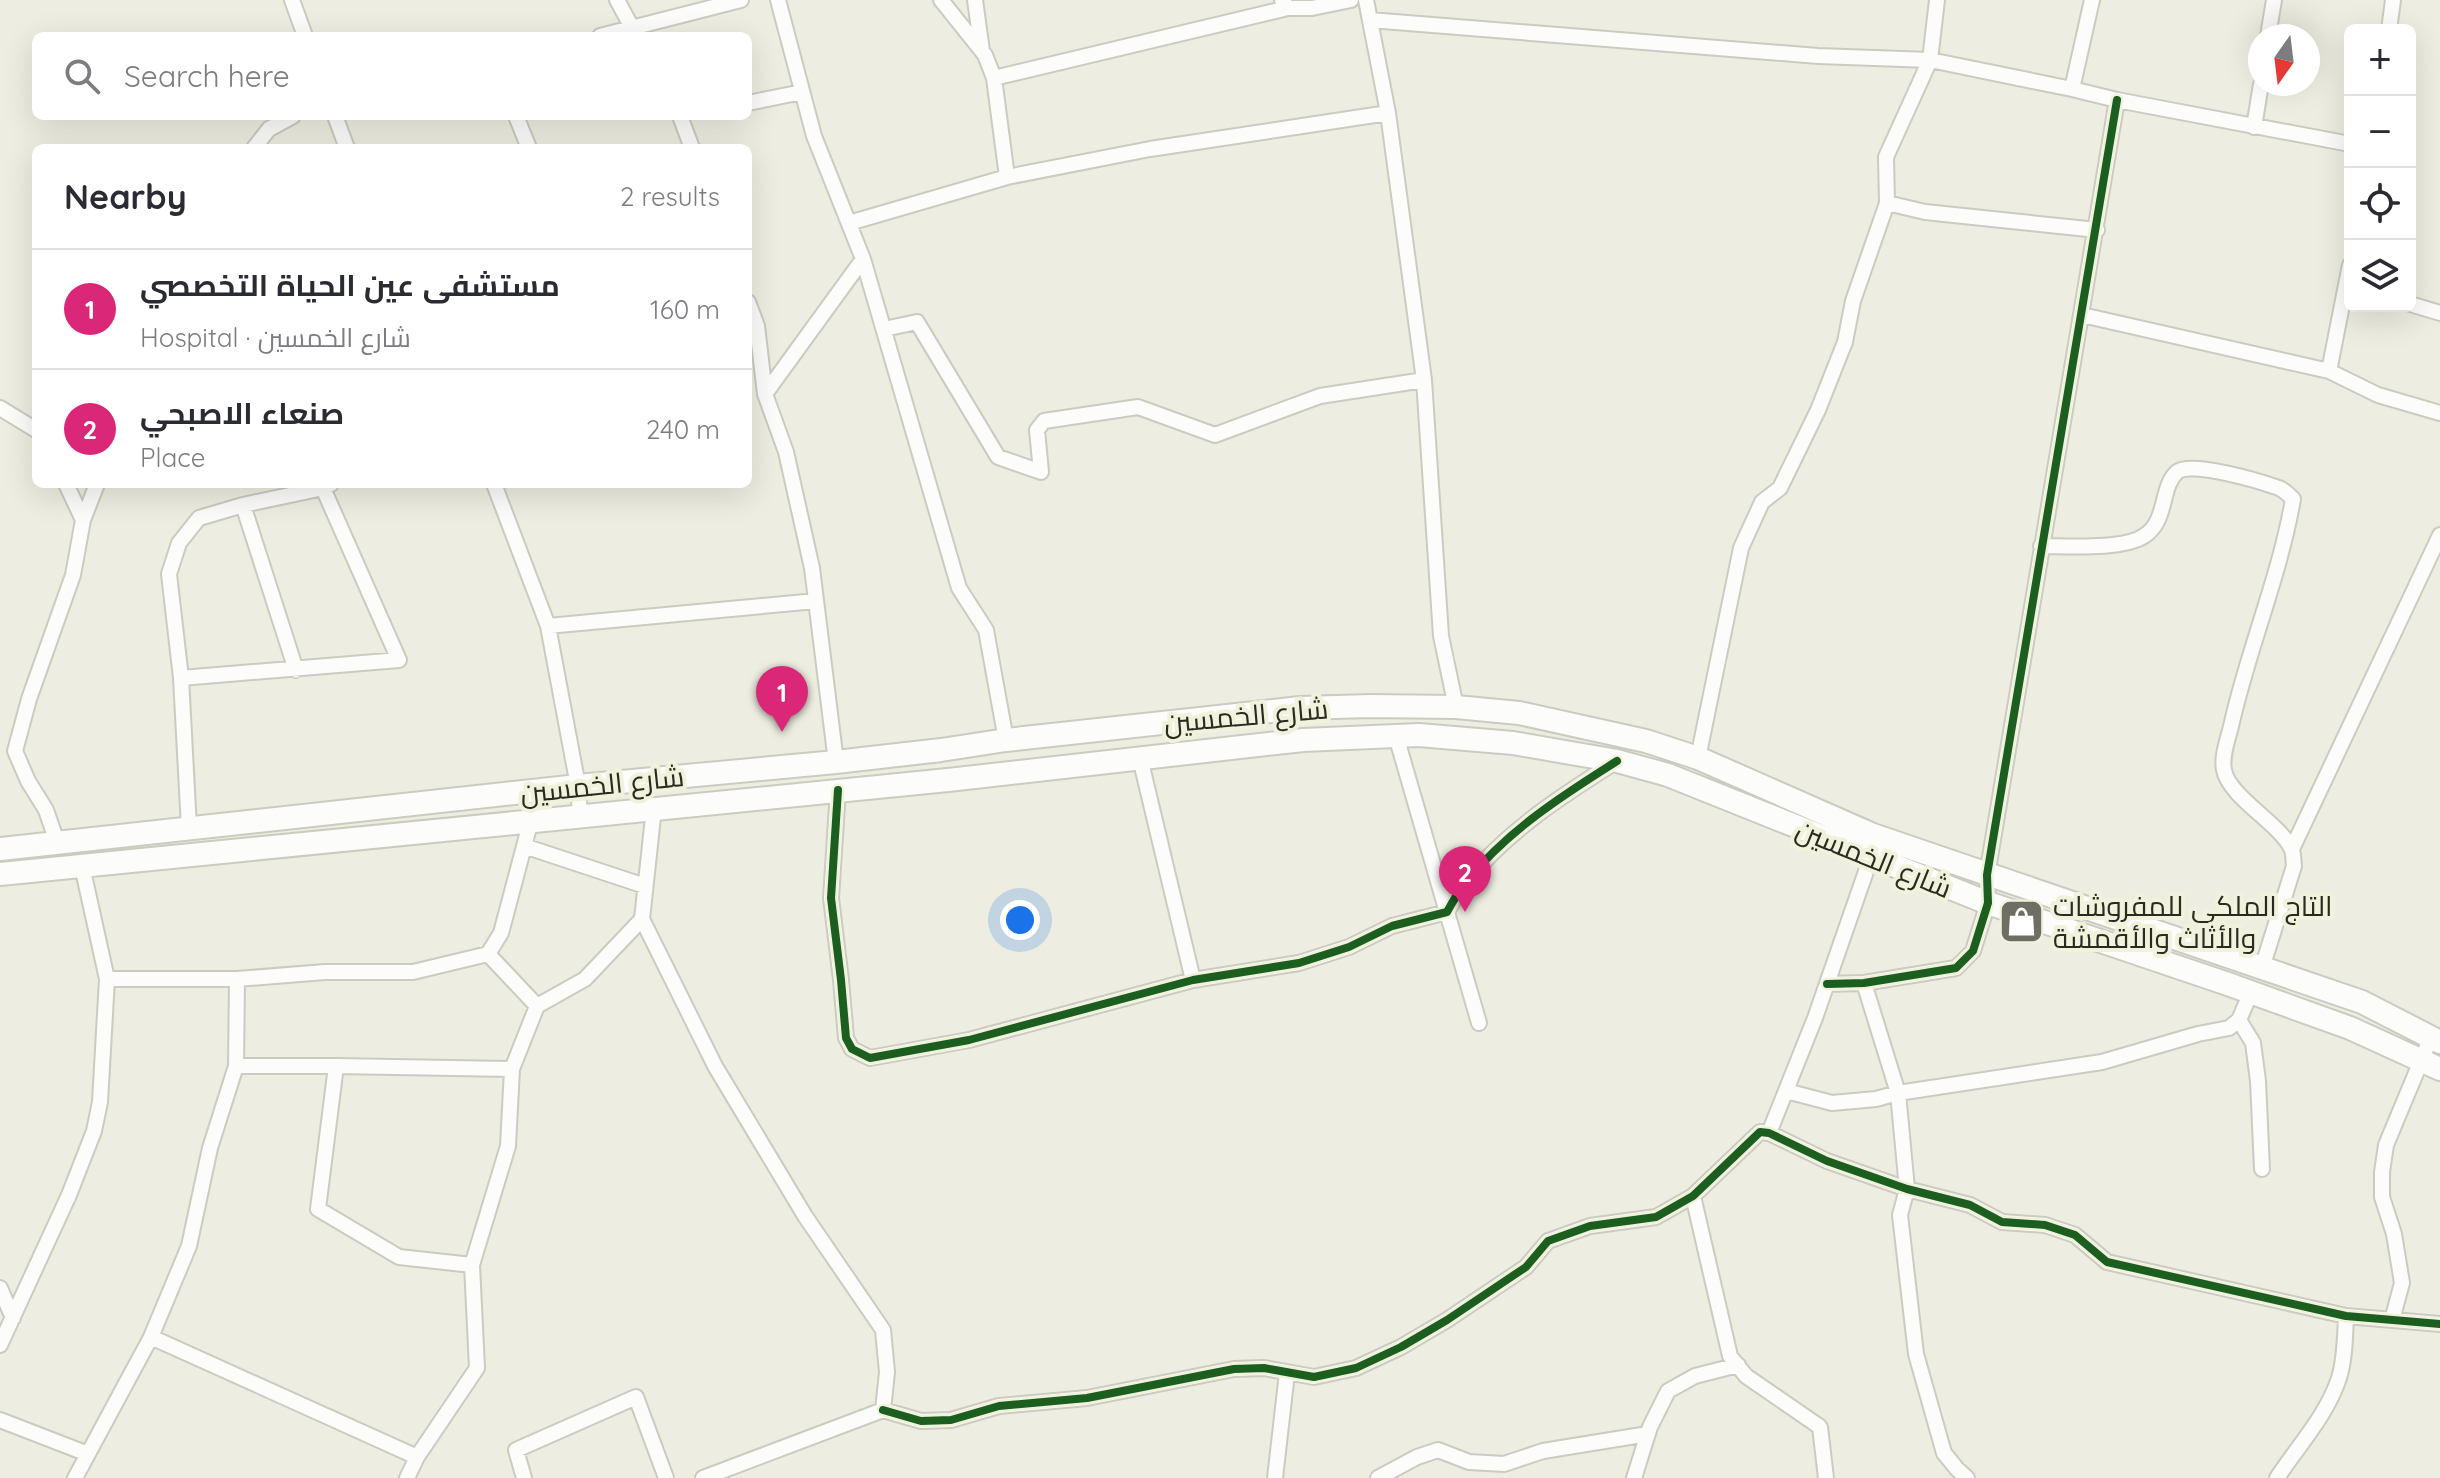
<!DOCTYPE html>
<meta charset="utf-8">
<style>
body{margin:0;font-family:Quicksand,Cairo,sans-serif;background:#f2f2f3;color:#2b2b33}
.controls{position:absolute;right:24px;top:24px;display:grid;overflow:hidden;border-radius:12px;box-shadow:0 8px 32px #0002}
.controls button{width:72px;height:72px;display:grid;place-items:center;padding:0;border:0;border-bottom:2px solid #e1e1e2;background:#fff;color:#2b2b33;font:40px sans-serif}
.compass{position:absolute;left:2248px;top:24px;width:72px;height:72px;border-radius:50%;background:#fff;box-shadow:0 8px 32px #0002;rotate:194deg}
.you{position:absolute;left:1020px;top:920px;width:28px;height:28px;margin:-20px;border:6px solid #fff;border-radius:50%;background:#1a73e8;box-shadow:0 0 0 12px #1a73e833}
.badge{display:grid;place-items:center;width:52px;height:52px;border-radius:50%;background:#db2777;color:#fff;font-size:26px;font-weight:700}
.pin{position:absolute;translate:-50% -66px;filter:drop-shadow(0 2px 4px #0008)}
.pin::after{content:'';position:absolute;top:42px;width:28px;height:24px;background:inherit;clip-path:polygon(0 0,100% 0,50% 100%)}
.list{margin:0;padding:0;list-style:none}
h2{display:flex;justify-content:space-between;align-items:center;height:104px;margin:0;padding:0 32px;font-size:34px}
h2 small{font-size:26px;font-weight:400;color:#7c7c81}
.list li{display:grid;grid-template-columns:52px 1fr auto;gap:24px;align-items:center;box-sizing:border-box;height:120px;padding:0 32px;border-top:2px solid #e1e1e2}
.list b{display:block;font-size:30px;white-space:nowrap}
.list p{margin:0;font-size:26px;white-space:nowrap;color:#7c7c81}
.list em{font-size:26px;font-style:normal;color:#7c7c81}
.icon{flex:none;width:44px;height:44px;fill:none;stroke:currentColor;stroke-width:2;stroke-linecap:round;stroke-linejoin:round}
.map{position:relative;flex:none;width:2440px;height:1478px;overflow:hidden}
.search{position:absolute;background:#fff;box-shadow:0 8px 32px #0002;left:32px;top:32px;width:720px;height:88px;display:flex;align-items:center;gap:20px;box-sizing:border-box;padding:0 28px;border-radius:12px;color:#7c7c81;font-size:30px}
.panel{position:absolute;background:#fff;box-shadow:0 8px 32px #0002;left:32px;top:144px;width:720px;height:344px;border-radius:12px}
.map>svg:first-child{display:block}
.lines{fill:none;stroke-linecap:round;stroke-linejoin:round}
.street-casing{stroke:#cbcbc2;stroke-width:18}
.primary-casing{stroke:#cbcbc2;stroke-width:26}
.street{stroke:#fcfcfa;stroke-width:14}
.primary{stroke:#fcfcfa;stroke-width:22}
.cycleway-casing{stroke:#f1f2dc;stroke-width:13}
.cycleway{stroke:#1b5e20;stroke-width:8}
.labels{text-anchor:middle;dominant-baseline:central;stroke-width:8;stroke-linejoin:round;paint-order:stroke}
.street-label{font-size:28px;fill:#2a2a22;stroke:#f1f2dc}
.poi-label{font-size:28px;fill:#2a2a22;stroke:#f1f2dc;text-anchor:start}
</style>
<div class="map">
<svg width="2440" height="1478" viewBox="0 0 2440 1478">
<rect width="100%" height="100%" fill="#edede1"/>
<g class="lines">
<defs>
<path id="street" d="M 292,0 L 305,36
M 617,0 L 636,35
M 941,0 L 985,55 L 994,78 L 1007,177 L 1150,149 L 1388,113 L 1366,0
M 975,0 L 982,51
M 1282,0 L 1288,8 L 1312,8 L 1351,0
M 1937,0 L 1930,60 L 2072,89
M 2092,0 L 2072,89 L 2117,100 L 2350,144
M 1370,20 L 1818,56 L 1930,60 L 1886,157 L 1887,203
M 2389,30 L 2393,0
M 600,36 L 741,0
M 2268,36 L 2274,0
M 994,78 L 1288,8
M 748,103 L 802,92
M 1388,113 L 1424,380
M 335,116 L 347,148
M 516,116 L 529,148
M 680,116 L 692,148
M 2254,127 L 2261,84
M 254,148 L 269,129 L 293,116
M 849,223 L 1007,177
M 863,259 L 959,588 L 986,630 L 1006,740
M 2350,265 L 2346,285 L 2350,287
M 2346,285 L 2329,371 L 2378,395 L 2440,413
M 748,302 L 757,326 L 765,394 L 786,452 L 812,568 L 836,762
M 2410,304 L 2440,313
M 2082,315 L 2329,371
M 884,329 L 917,322 L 998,457 L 1041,472 L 1037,430 L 1044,421 L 1138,407 L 1215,435 L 1320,396 L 1424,380 L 1441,636 L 1456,707
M 765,394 L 863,259 L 814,136 L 778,0
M 0,408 L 36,430
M 66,484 L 83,520
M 494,484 L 548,626 L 578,786 L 580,815
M 243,505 L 296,670
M 2041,546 C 2067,546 2123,550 2144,536 C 2168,521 2160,487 2177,472 C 2190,460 2262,482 2279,488 C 2284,490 2289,495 2293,499 C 2280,575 2249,647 2232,722 C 2229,737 2221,755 2224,770 C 2229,797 2280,824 2291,848 C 2294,853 2293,860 2294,866 L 2262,968
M 548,626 L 816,601
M 181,678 L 399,660 L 323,488
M 1396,736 L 1479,1023
M 1140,758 L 1193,980
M 1698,758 L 1741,548 L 1762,502 L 1780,488 L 1818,410 L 1845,342 L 1853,301 L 1887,203 L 1925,212 L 2097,230
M 838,790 L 831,898 L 841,980 L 846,1038 L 852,1049 L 870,1058 L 969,1040 L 1193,980 L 1299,963 L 1349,947 L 1392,926 L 1447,912 C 1453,901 1459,890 1467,881 C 1507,831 1563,795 1617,761
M 189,828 L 181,678 L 169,574 L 179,543 L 199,518 L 243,505 L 323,488 L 331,484
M 57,842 L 46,810 L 28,781 L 15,751 L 29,699 L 73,575 L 83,520 L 97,484
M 524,846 L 645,886
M 2292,849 L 2440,535
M 642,919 L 715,1066 L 805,1216 L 883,1330 L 887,1372 L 883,1410 L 703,1478
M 488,954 L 537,1006
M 107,979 L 237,979 L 325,972 L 413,972 L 488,954 L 501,933 L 531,820
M 1864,983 L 1898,1093 L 1907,1189 L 1900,1215 L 1916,1354 L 1944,1453 L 1957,1469 L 1967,1478
M 1827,984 L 1864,983 L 1956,968 L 1973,951 L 1988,903 L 1987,875 L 2117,100
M 2239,1020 L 2253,1043 L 2258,1081 L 2262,1169
M 236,1066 L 336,1066
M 512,1069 L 336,1066 L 318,1209 L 399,1257 L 472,1265 L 508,1146 L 512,1069 L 537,1006 L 585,979 L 642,919 L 654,808
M 1786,1091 L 1832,1103 L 1876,1099 L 1898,1093 L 2102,1062 L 2198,1034 L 2229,1028 L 2239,1020 L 2251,992
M 1769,1133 L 1815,1018 L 1871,857
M 1693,1196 L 1730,1356 L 1746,1376 L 1820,1427 L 1826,1478
M 0,1288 L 13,1318
M 2392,1320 L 2402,1283 L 2394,1234 L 2382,1197 L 2382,1172 L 2386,1145 L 2431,1037
M 151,1337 L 417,1457
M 0,1345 L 69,1195 L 94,1131 L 100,1102 L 107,979 L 82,866
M 883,1410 L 921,1421 L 951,1420 L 999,1406 L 1087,1398 L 1234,1369 L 1264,1368 L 1314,1377 L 1356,1368 L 1401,1347 L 1447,1320 L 1526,1267 L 1548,1241 L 1590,1226 L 1656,1217 L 1693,1196 L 1760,1132 L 1769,1133 L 1827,1161 L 1907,1189 L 1970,1205 L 2002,1222 L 2045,1225 L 2075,1235 L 2107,1262 L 2346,1316 L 2440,1324
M 0,1420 L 88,1454
M 75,1478 L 151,1337 L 189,1246 L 210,1148 L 236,1066 L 237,979
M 407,1478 L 417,1457 L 477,1368 L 472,1265
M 524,1478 L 516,1450 L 636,1397 L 666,1478
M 1275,1478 L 1287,1373
M 1378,1478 L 1417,1457 L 1438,1450 L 1469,1462 L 1504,1464 L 1543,1451 L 1648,1434
M 1634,1478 L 1650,1427 L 1668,1391 L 1695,1376 L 1738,1365
M 2277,1478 C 2298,1446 2327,1415 2339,1378 C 2345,1359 2345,1336 2346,1316"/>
<path id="primary" d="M 0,849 L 578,786 L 836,762 L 941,750 L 1006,740 L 1300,708 L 1371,706 L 1456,707 L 1519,713 L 1646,741 L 1698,758 L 1873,835 L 2362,1002 L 2440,1042
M 0,874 L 948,780 L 1303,740 L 1419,735 L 1513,743 L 1617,761 L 1668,775 L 1988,903 L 2225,983 L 2350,1028 L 2440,1069"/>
</defs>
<use href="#street" class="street-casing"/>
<use href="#primary" class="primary-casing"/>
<use href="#street" class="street"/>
<use href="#primary" class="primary"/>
<defs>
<path id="cycleway" d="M 838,790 L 831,898 L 841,980 L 846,1038 L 852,1049 L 870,1058 L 969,1040 L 1193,980 L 1299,963 L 1349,947 L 1392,926 L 1447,912 C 1453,901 1459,890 1467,881 C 1507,831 1563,795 1617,761
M 1827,984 L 1864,983 L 1956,968 L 1973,951 L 1988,903 L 1987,875 L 2117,100
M 883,1410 L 921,1421 L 951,1420 L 999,1406 L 1087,1398 L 1234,1369 L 1264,1368 L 1314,1377 L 1356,1368 L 1401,1347 L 1447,1320 L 1526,1267 L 1548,1241 L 1590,1226 L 1656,1217 L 1693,1196 L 1760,1132 L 1769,1133 L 1827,1161 L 1907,1189 L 1970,1205 L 2002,1222 L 2045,1225 L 2075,1235 L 2107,1262 L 2346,1316 L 2440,1324"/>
</defs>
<use href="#cycleway" class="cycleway-casing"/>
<use href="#cycleway" class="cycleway"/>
</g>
<defs>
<symbol id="shop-square" viewBox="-11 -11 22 22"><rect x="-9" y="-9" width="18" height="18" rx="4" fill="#6e6e65" stroke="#f1f2dc"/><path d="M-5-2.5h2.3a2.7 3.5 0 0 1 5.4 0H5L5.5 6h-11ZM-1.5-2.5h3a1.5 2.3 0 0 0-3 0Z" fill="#fff"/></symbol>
</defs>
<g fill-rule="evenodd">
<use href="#shop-square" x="1996" y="896" width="51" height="51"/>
</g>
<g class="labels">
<g class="street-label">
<text transform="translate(1246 715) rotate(-5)">شارع الخمسين</text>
<text transform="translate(602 784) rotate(-6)">شارع الخمسين</text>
<text transform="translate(1874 858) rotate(22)">شارع الخمسين</text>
</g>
<g class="poi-label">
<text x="2053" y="905">التاج الملكي للمفروشات<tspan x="2053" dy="32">والأثاث والأقمشة</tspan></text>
</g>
</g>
</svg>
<div class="controls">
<button>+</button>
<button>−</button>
<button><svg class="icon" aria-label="locate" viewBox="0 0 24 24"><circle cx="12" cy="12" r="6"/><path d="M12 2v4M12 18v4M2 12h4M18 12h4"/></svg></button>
<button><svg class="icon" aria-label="layers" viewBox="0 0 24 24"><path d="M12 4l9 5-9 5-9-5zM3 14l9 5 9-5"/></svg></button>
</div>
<svg class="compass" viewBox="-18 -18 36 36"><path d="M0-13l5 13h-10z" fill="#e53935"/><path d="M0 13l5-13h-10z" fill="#7c7c81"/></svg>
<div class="you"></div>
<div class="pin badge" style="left:782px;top:732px">1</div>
<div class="pin badge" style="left:1465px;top:912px">2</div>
<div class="search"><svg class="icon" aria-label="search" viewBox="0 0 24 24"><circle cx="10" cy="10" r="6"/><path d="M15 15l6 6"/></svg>Search here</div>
<section class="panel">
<h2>Nearby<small>2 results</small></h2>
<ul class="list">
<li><span class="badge">1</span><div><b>مستشفى عين الحياة التخصصي</b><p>Hospital · شارع الخمسين</p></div><em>160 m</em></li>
<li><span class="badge">2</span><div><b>صنعاء الاصبحي</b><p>Place</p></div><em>240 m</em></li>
</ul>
</section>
</div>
